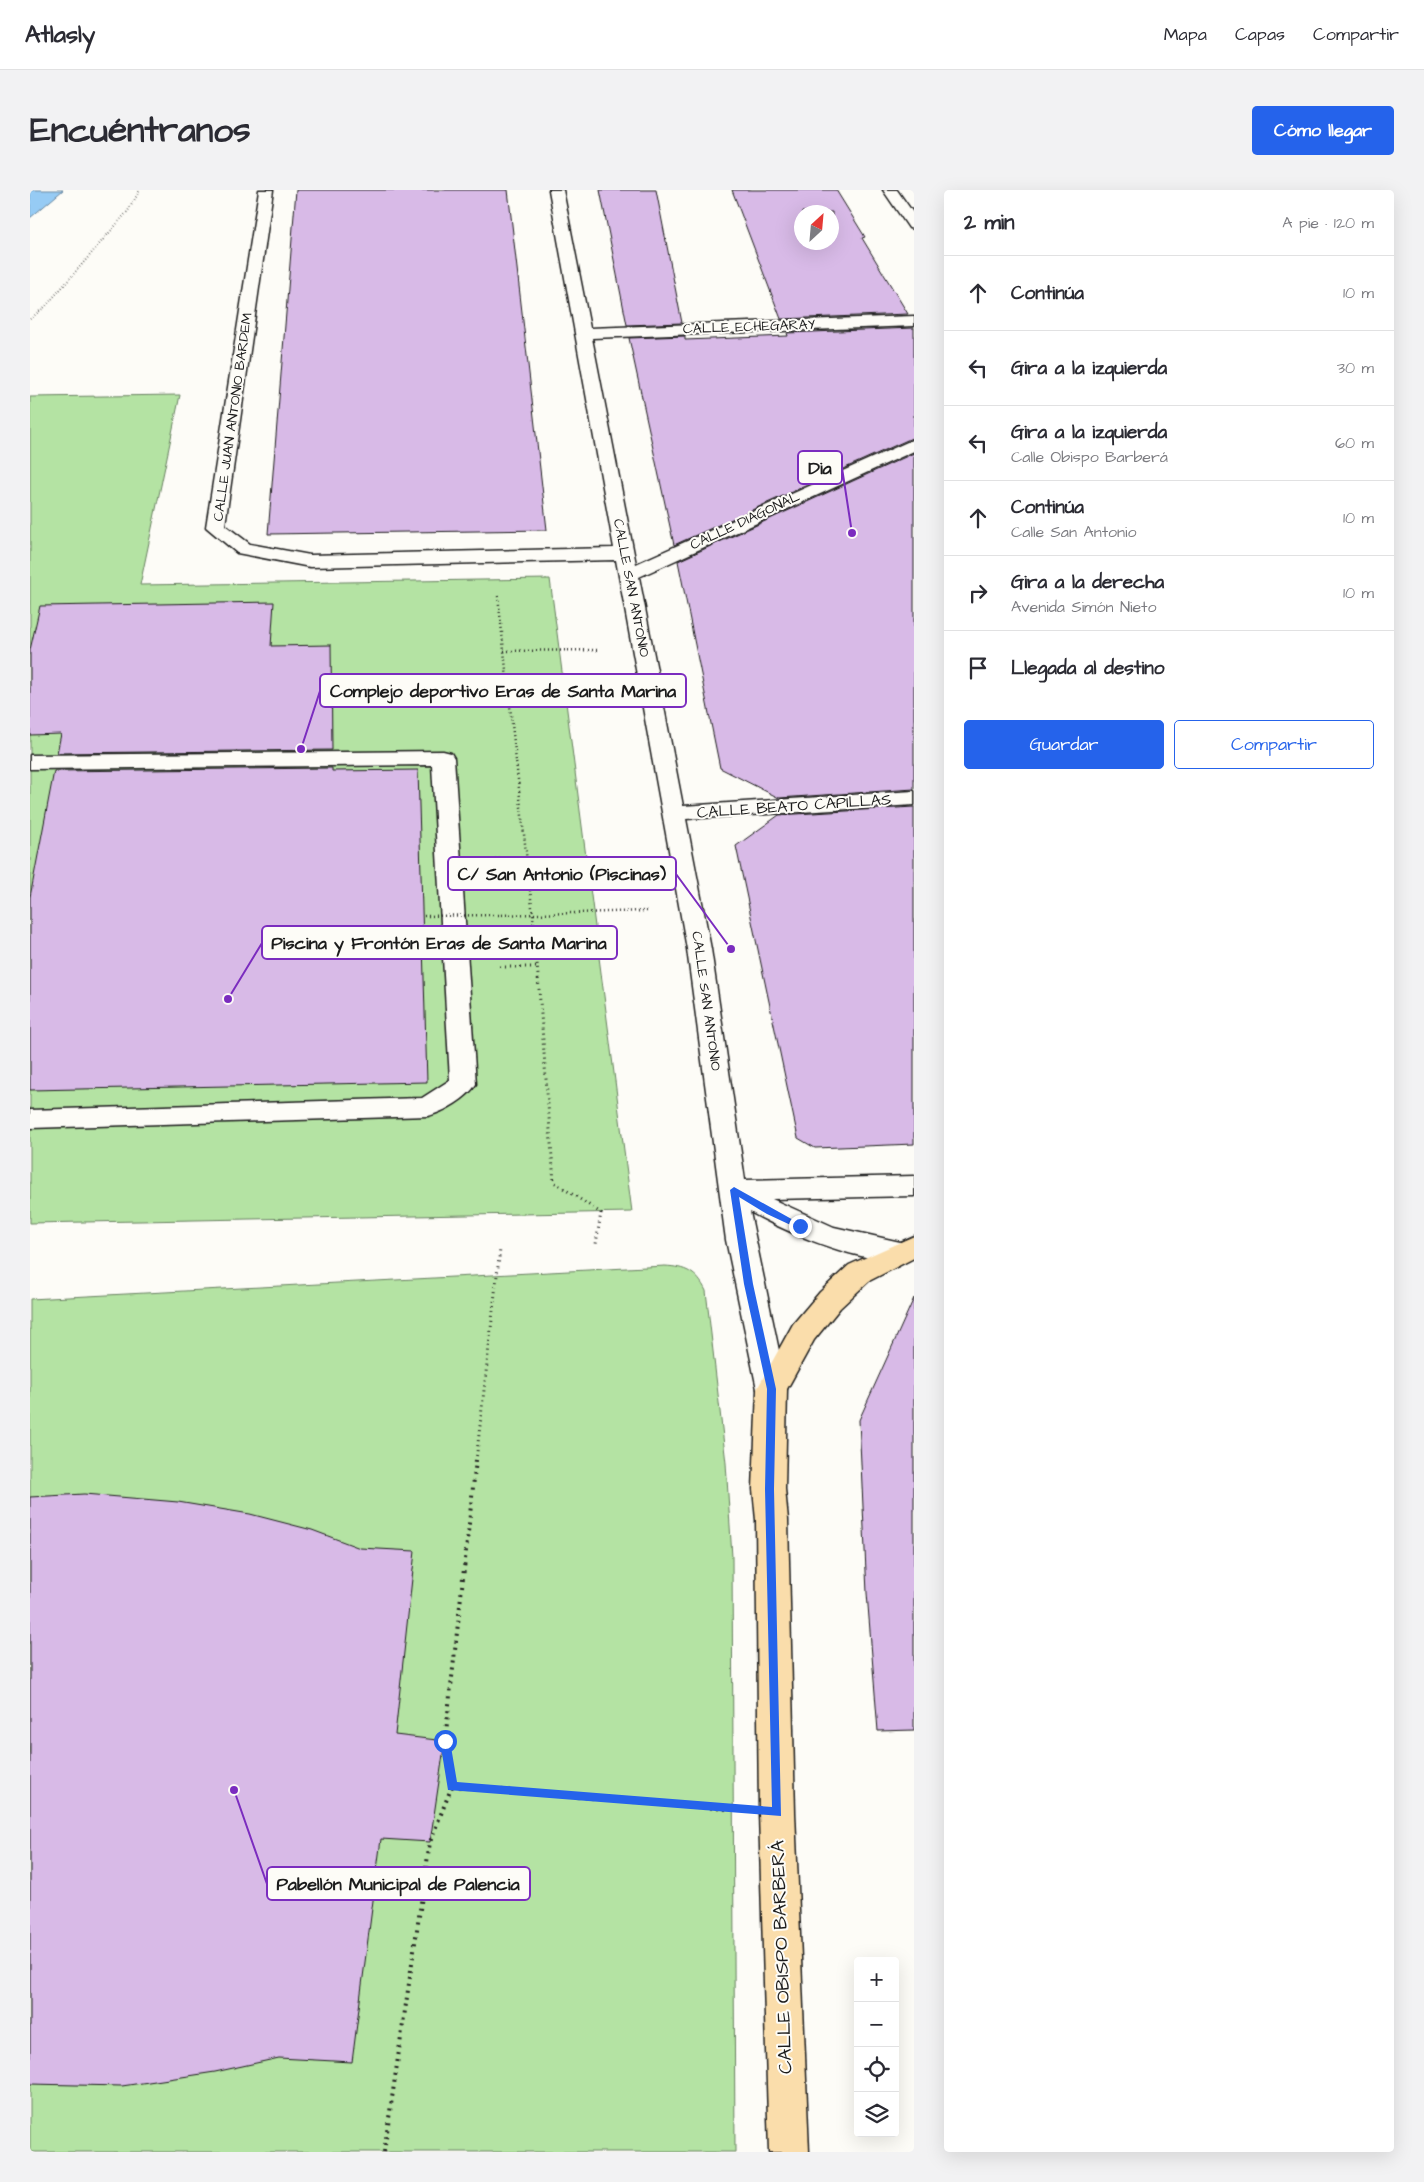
<!DOCTYPE html>
<html lang="es">
<meta charset="utf-8">
<style>
body{margin:0;font-family:"Architects Daughter",sans-serif;background:#f2f2f3;color:#2b2b33}
.controls{position:absolute;right:15px;bottom:15px;display:grid;overflow:hidden;border-radius:5px;box-shadow:0 5px 20px #0002}
.controls button{width:45px;height:45px;display:grid;place-items:center;padding:0;border:0;border-bottom:1px solid #e1e1e2;background:#fff;color:#2b2b33;font:25px sans-serif}
.compass{position:absolute;left:764px;top:15px;width:45px;height:45px;border-radius:50%;background:#fff;box-shadow:0 5px 20px #0002;rotate:26deg}
.stop{position:absolute;width:15px;height:15px;margin:-11px;border:4px solid #2563eb;border-radius:50%;background:#fff}
.stop.end{background:#2563eb;border-color:#fff;box-shadow:0 1px 5px #0008}
.list{margin:0;padding:0;list-style:none}
h2{display:flex;justify-content:space-between;align-items:center;height:65px;margin:0;padding:0 20px;font-size:21px}
h2 small{font-size:16px;font-weight:400;color:#7c7c81}
.list li{display:grid;grid-template-columns:32px 1fr auto;gap:15px;align-items:center;box-sizing:border-box;height:75px;padding:0 20px;border-top:1px solid #e1e1e2}
.list b{display:block;font-size:19px;white-space:nowrap}
.list p{margin:0;font-size:16px;white-space:nowrap;color:#7c7c81}
.list em{font-size:16px;font-style:normal;color:#7c7c81}
.actions{display:flex;gap:10px;padding:15px 20px}
.actions a{flex:1;padding:11px 0;border:1px solid #2563eb;border-radius:5px;text-align:center;font-size:18px;color:#2563eb}
.actions .main{background:#2563eb;color:#fff}
.icon{flex:none;width:28px;height:28px;fill:none;stroke:currentColor;stroke-width:2;stroke-linecap:round;stroke-linejoin:round}
.map{position:relative;flex:none;width:884px;height:1962px;overflow:hidden;border-radius:5px}
header{display:flex;align-items:center;gap:30px;box-sizing:border-box;height:70px;padding:0 25px;background:#fff;border-bottom:1px solid #e1e1e2}
header strong{font-size:24px}
nav{display:flex;gap:28px;margin-inline-start:auto;font-size:18px}
.intro{display:flex;align-items:center;justify-content:space-between;box-sizing:border-box;height:120px;padding:0 30px}
h1{margin:0;font-size:35px}
.button{padding:12px 22px;border-radius:5px;background:#2563eb;color:#fff;font-size:18px;font-weight:700}
main{display:flex;gap:30px;padding:0 30px}
aside{flex:1;background:#fff;border-radius:5px;box-shadow:0 5px 20px #0002}
.map>svg:first-child{display:block}
.green{fill:#b4e3a3;stroke:#688060}
.water{fill:#96cbf4;stroke:#65859e}
.building{fill:#d8bae7;stroke:#1c1c1c;fill-rule:evenodd}
.lines{fill:none;stroke-linecap:round;stroke-linejoin:round}
.minor-casing{stroke:#1c1c1c;stroke-width:3}
.major-casing{stroke:#1c1c1c;stroke-width:3}
.path-far3{stroke:#1c1c1c;stroke-width:2;stroke-dasharray:0.5 2.5;stroke-linecap:butt}
.path-far2{stroke:#1c1c1c;stroke-width:2.5;stroke-dasharray:1 3;stroke-linecap:butt}
.path-far1{stroke:#1c1c1c;stroke-width:3;stroke-dasharray:1 4;stroke-linecap:butt}
.path{stroke:#1c1c1c;stroke-width:4;stroke-dasharray:2 5;stroke-linecap:butt}
.minor{fill:#fdfcf7;fill-rule:evenodd}
.major{fill:#faddab;fill-rule:evenodd}
.path-bridge{stroke:#1c1c1c;stroke-width:2.5;stroke-dasharray:1 3;stroke-linecap:butt}
.route{fill:#2563eb}
.labels{text-anchor:middle;dominant-baseline:central;stroke-width:4;stroke-linejoin:round;paint-order:stroke}
.far-street-label{font-size:14px;fill:#1c1c1c;stroke:#fdfcf7}
.street-label{font-size:16px;fill:#1c1c1c;stroke:#fdfcf7}
.near-street-label{font-size:19px;fill:#1c1c1c;stroke:#fdfcf7}
.leader{fill:none;stroke:#7b2cbf;stroke-width:2}
.callout-dot{fill:#7b2cbf;stroke:#fdfcf7;stroke-width:2}
.callout{fill:#fdfcf7;stroke:#7b2cbf;stroke-width:2}
.callout-label{font-size:18px;text-anchor:middle;font-weight:bold;fill:#1c1c1c}
</style>
<header>
<strong>Atlasly</strong>
<nav><a>Mapa</a><a>Capas</a><a>Compartir</a></nav>
</header>
<div class="intro"><h1>Encuéntranos</h1><a class="button">Cómo llegar</a></div>
<main>
<div class="map">
<svg width="884" height="1962" viewBox="0 0 884 1962">
<rect width="100%" height="100%" fill="#fdfcf7"/>
<filter id="ink" filterUnits="userSpaceOnUse"><feTurbulence type="fractalNoise" baseFrequency=".02" numOctaves="2"/><feDisplacementMap in="SourceGraphic" scale="10" xChannelSelector="R" yChannelSelector="G"/><feConvolveMatrix kernelMatrix="1 2 1 2 8 2 1 2 1" color-interpolation-filters="sRGB"/></filter>
<g filter="url(#ink)">
<path class="green" d="M 150,205 L 110,395 L 520,389 L 602,1022 L 0,1033 L 0,207 Z
M 635,1076 C 655,1077 667,1082 676,1101 L 696,1273 L 702,1367 L 705,1962 L 0,1962 L 0,1109 Z"/>
<path class="water" d="M 0,0 L 33,0 L 0,28 Z"/>
<path class="building" d="M 266,0 L 478,0 L 517,340 L 238,344 Z
M 570,0 L 626,0 L 652,133 L 597,135 Z
M 702,0 L 806,0 L 835,47 L 832,48 L 878,124 L 751,129 ZM 772,22 L 802,22 L 802,52 L 772,52 Z
M 884,138 L 884,247 L 644,355 L 599,148 L 655,146 L 655,150 L 758,146 L 757,143 Z
M 884,263 L 884,599 L 749,608 L 690,578 L 648,371 Z
M 244,412 L 241,456 L 301,455 L 302,560 L 27,563 L 31,544 L 0,545 L 0,460 L 10,416 Z
M 302,578 L 302,581 L 388,580 L 397,892 L 0,900 L 0,707 L 24,581 Z
M 884,617 L 884,954 L 785,958 L 768,948 L 706,656 L 749,625 Z
M 884,1108 L 884,1540 L 848,1541 L 837,1403 L 829,1230 Z
M 54,1304 L 148,1312 L 220,1324 L 282,1340 L 330,1358 L 385,1361 L 365,1545 L 415,1551 L 400,1652 L 351,1649 L 322,1872 L 249,1868 L 185,1882 L 92,1896 L 0,1894 L 0,1307 Z"/>
<g class="lines">
<defs>
<path id="minor" d="M 229,0 L 243,0 L 195,335 L 220,354 L 280,365 L 584,358 L 519,0 L 533,0 L 560,138 L 884,126 L 884,136 L 562,148 L 606,374 L 884,249 L 884,261 L 609,387 L 653,616 L 884,601 L 884,615 L 656,629 L 681,759 L 715,990 L 884,986 L 884,1006 L 742,1009 L 804,1037 L 879,1054 L 883,1061 L 879,1068 C 842,1080 754,1041 720,1022 L 757,1199 L 753,1207 L 742,1211 L 731,1207 L 727,1199 L 696,1050 L 657,759 L 586,370 L 280,377 L 207,363 L 176,337 Z
M 853,0 L 867,0 L 884,24 L 884,39 L 879,38 Z
M 413,561 L 421,563 L 424,568 L 446,894 C 438,908 414,922 398,926 L 0,938 L 0,920 L 392,908 L 420,890 L 402,575 L 0,579 L 0,565 Z"/>
<path id="major" d="M 884,1046 L 884,1068 L 839,1091 L 810,1118 L 784,1150 L 757,1199 L 755,1299 L 758,1330 L 765,1623 L 779,1962 L 739,1962 L 729,1623 L 726,1330 L 723,1299 L 727,1199 L 763,1134 L 790,1102 L 819,1075 Z"/>
</defs>
<use href="#minor" class="minor-casing"/>
<use href="#major" class="major-casing"/>
<path class="path-far3" d="M 0,129 L 16,116 L 98,21 L 110,0"/>
<path class="path-far2" d="M 468,406 L 504,736
M 474,461 L 568,460
M 465,669 L 496,669
M 468,725 L 617,721"/>
<path class="path-far1" d="M 504,734 L 524,992 L 571,1023 L 566,1054
M 470,777 L 507,777
M 446,1271 L 470,1059"/>
<path class="path" d="M 422,1596 L 697,1619
M 354,1962 L 400,1652 L 422,1596 L 415,1551 L 446,1270"/>
<use href="#minor" class="minor"/>
<use href="#major" class="major"/>
<path class="path-bridge" d="M 394,726 L 465,725"/>
</g>
</g>
<path class="route" d="M 704,997 L 774,1036 L 767,1038 L 737,1024 L 709,1007 L 723,1094 L 746,1199 L 744,1299 L 751,1626 L 418,1600 L 410,1551 L 415,1546 L 420,1551 L 427,1592 L 742,1617 L 735,1299 L 737,1199 L 714,1094 L 700,1000 Z"/>
<g class="labels">
<g class="far-street-label">
<text transform="translate(719 137) rotate(-2)">CALLE ECHEGARAY</text>
<text transform="translate(203 227) rotate(-82)">CALLE JUAN ANTONIO BARDEM</text>
<text transform="translate(715 331) rotate(-25)">CALLE DIAGONAL</text>
<text transform="translate(601 398) rotate(79)">CALLE SAN ANTONIO</text>
<text transform="translate(676 811) rotate(82)">CALLE SAN ANTONIO</text>
</g>
<g class="street-label">
<text transform="translate(764 616) rotate(-4)">CALLE BEATO CAPILLAS</text>
</g>
<g class="near-street-label">
<text transform="translate(752 1767) rotate(-92)">CALLE OBISPO BARBERÁ</text>
</g>
</g>
<path class="leader" d="M822 343L812 278M271 559L290 501M701 759L646 684M198 809L232 753M204 1600L237 1694"/>
<g class="callout-dot">
<circle cx="822" cy="343" r="5"/>
<circle cx="271" cy="559" r="5"/>
<circle cx="701" cy="759" r="5"/>
<circle cx="198" cy="809" r="5"/>
<circle cx="204" cy="1600" r="5"/>
</g>
<g class="callout">
<rect x="768" y="261" width="44" height="33" rx="5"/>
<rect x="290" y="484" width="366" height="33" rx="5"/>
<rect x="418" y="667" width="228" height="33" rx="5"/>
<rect x="232" y="736" width="355" height="33" rx="5"/>
<rect x="237" y="1677" width="263" height="33" rx="5"/>
</g>
<g class="callout-label">
<text x="790" y="284">Dia</text>
<text x="473" y="507">Complejo deportivo Eras de Santa Marina</text>
<text x="532" y="690">C/ San Antonio (Piscinas)</text>
<text x="409" y="759">Piscina y Frontón Eras de Santa Marina</text>
<text x="368" y="1700">Pabellón Municipal de Palencia</text>
</g>
</svg>
<div class="controls">
<button>+</button>
<button>−</button>
<button><svg class="icon" aria-label="locate" viewBox="0 0 24 24"><circle cx="12" cy="12" r="6"/><path d="M12 2v4M12 18v4M2 12h4M18 12h4"/></svg></button>
<button><svg class="icon" aria-label="layers" viewBox="0 0 24 24"><path d="M12 4l9 5-9 5-9-5zM3 14l9 5 9-5"/></svg></button>
</div>
<svg class="compass" viewBox="-18 -18 36 36"><path d="M0-13l5 13h-10z" fill="#e53935"/><path d="M0 13l5-13h-10z" fill="#7c7c81"/></svg>
<div class="stop" style="left:415px;top:1551px"></div>
<div class="stop end" style="left:770px;top:1036px"></div>
</div>
<aside>
<h2>2 min<small>A pie · 120 m</small></h2>
<ul class="list">
<li><svg class="icon" aria-label="ahead" viewBox="0 0 24 24"><path d="M12 20V5M6 11l6-6 6 6"/></svg><div><b>Continúa</b></div><em>10 m</em></li>
<li><svg class="icon" aria-label="left" viewBox="0 0 24 24"><path d="M17 20v-9H6M10 6l-5 5 5 5"/></svg><div><b>Gira a la izquierda</b></div><em>30 m</em></li>
<li><svg class="icon" aria-label="left" viewBox="0 0 24 24"><path d="M17 20v-9H6M10 6l-5 5 5 5"/></svg><div><b>Gira a la izquierda</b><p>Calle Obispo Barberá</p></div><em>60 m</em></li>
<li><svg class="icon" aria-label="ahead" viewBox="0 0 24 24"><path d="M12 20V5M6 11l6-6 6 6"/></svg><div><b>Continúa</b><p>Calle San Antonio</p></div><em>10 m</em></li>
<li><svg class="icon" aria-label="right" viewBox="0 0 24 24"><path d="M7 20v-9h11M14 6l5 5-5 5"/></svg><div><b>Gira a la derecha</b><p>Avenida Simón Nieto</p></div><em>10 m</em></li>
<li><svg class="icon" aria-label="arrive" viewBox="0 0 24 24"><path d="M6 21V4h12l-3 4 3 4H6"/></svg><div><b>Llegada al destino</b></div></li>
</ul>
<div class="actions"><a class="main">Guardar</a><a>Compartir</a></div>
</aside>
</main>
